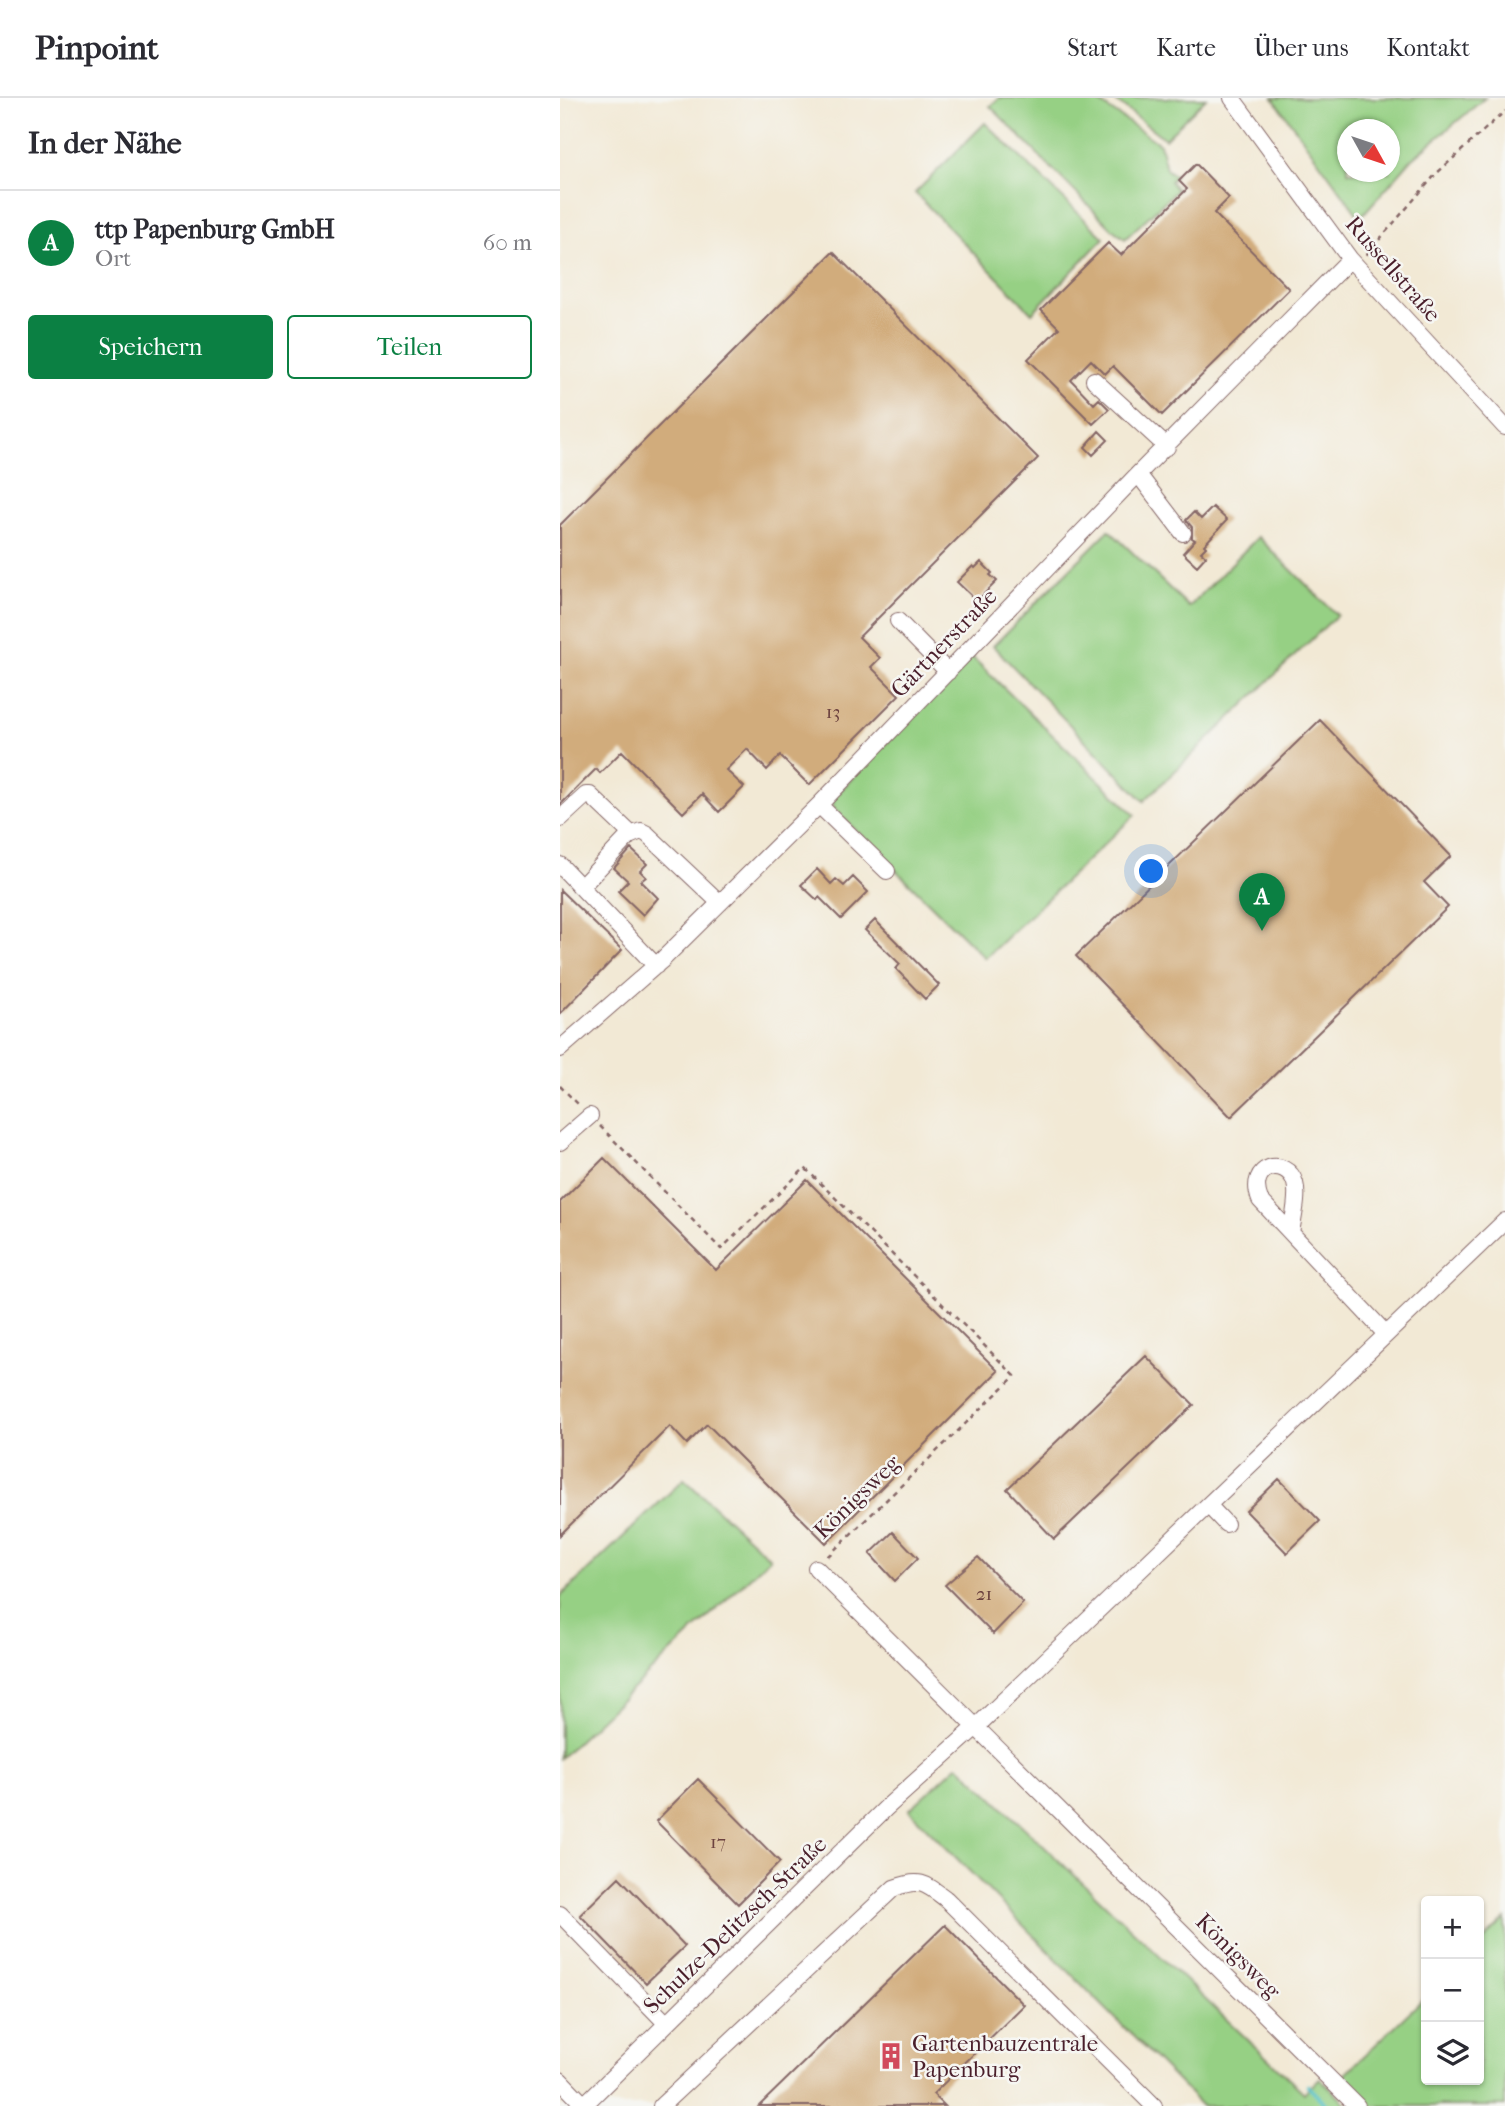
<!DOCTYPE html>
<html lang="de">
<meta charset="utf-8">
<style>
body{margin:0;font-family:"IM FELL French Canon",serif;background:#f2f2f3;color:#2b2b33}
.controls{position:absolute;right:21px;bottom:21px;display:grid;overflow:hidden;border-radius:7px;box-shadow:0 2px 5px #0004}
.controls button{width:63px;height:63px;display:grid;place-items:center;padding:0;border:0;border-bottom:2px solid #e1e1e2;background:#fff;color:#2b2b33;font:35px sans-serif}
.compass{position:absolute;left:777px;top:21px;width:63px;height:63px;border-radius:50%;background:#fff;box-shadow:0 2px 5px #0004;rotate:130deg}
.you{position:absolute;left:592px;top:774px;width:24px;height:24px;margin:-18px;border:5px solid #fff;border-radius:50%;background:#1a73e8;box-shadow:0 0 0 10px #1a73e833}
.badge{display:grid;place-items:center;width:46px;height:46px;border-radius:50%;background:#0b8043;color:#fff;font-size:23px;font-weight:700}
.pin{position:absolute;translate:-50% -58px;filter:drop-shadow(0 2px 4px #0008)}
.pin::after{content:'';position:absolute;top:37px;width:24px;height:21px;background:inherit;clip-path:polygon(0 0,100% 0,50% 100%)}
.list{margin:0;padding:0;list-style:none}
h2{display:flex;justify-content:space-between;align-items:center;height:91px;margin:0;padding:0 28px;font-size:30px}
h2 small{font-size:23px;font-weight:400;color:#7c7c81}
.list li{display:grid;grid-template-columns:46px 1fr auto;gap:21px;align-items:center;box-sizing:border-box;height:105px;padding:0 28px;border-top:2px solid #e1e1e2}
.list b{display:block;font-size:26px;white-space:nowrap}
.list p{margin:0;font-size:23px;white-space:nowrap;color:#7c7c81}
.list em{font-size:23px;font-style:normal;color:#7c7c81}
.actions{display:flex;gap:14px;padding:21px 28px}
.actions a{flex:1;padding:16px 0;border:2px solid #0b8043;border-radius:7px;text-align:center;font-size:24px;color:#0b8043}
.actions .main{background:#0b8043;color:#fff}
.icon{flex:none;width:38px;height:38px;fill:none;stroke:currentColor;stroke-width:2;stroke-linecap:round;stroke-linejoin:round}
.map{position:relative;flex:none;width:945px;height:2008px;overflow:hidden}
header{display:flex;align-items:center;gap:42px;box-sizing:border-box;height:98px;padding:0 35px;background:#fff;border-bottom:2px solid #e1e1e2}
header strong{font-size:33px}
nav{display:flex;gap:38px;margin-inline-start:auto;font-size:24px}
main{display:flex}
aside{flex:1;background:#fff}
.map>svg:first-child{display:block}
.grass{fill:#96d084;stroke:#707858;stroke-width:2;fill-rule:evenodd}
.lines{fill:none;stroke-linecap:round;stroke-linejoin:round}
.stream{stroke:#51c0c7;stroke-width:4.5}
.building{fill:#d1ac7b}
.minor-casing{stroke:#856666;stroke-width:18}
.path{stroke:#856666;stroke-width:2.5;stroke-dasharray:5 5;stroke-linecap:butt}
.minor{stroke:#fff;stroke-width:16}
.labels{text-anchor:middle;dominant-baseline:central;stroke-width:5;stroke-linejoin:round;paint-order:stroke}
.number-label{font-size:19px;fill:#6c423f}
.street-label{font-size:23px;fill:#4a1f2b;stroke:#f6f6f2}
.poi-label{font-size:23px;fill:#4a1f2b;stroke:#f6f6f2;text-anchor:start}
</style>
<header>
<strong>Pinpoint</strong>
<nav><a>Start</a><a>Karte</a><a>Über uns</a><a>Kontakt</a></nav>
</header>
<main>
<aside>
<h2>In der Nähe<small></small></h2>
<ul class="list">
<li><span class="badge">A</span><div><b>ttp Papenburg GmbH</b><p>Ort</p></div><em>60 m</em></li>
</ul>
<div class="actions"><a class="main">Speichern</a><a>Teilen</a></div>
</aside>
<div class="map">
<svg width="945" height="2008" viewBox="0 0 945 2008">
<rect width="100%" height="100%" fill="#f6f6f2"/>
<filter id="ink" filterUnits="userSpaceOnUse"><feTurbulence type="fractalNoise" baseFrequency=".0143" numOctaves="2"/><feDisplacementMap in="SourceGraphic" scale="14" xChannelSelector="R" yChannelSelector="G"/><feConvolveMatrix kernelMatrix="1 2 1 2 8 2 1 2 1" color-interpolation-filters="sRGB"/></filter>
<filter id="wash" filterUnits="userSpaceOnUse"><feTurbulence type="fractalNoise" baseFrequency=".00686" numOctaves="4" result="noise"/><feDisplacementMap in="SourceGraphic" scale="28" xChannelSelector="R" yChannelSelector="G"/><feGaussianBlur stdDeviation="1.57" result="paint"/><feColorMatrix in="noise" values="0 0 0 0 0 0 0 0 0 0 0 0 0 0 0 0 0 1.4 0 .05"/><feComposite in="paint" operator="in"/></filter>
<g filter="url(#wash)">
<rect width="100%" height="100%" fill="#f2e9d5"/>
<path class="grass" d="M 439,0 L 533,0 L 600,46 L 606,71 L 615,78 L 610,83 L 617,92 L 565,141 L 552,131 L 430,8 Z
M 552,0 L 646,0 L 605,41 Z
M 713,0 L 925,0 L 852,61 L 800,120 ZM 788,32 L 830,32 L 830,74 L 788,74 Z
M 425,25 L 544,140 L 472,215 L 355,95 Z
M 549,432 L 629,509 L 698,439 L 777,517 L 584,703 L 433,548 Z
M 411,558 L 575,717 L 425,860 L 274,711 L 272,701 Z
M 124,1381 L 210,1460 L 0,1660 L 0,1499 Z
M 398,1667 L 744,1995 L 760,1980 L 788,2008 L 642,2008 L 349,1712 Z
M 945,1821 L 945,2008 L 803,2008 L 778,1983 L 866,1898 L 866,1982 L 919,1982 L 919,1847 Z"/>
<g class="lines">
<path class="stream" d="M 748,1988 L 768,2008"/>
</g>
<g id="blocks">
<path class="building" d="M 636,66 L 669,100 L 654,115 L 729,191 L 602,317 L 553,268 L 545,276 L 531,262 L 511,282 L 534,306 L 539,301 L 549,311 L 533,326 L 468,261 L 499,230 L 481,212 L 548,145 L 561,157 L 627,91 L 619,83 Z
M 273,154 L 478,360 L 299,539 L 320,560 L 311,569 L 339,597 L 249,687 L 220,658 L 207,672 L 187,651 L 166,672 L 184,689 L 159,714 L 142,696 L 123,715 L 62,653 L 40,675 L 36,671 L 0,707 L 0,427 Z
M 539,333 L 548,342 L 533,357 L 525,349 Z
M 653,409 L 667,422 L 644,447 L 646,449 L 641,454 L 646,458 L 637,468 L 623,455 L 635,442 L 632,440 L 632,429 L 626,422 L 634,414 L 641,421 Z
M 421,464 L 432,475 L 430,477 L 437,483 L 417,503 L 397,484 L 413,468 L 415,470 Z
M 760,622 L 891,758 L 864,784 L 888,809 L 671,1019 L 516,858 Z
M 71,751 L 87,766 L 80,773 L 86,779 L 81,783 L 98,800 L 83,817 L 58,793 L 68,783 L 54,770 Z
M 257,771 L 271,786 L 276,781 L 284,788 L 293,779 L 308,794 L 281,821 L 259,799 L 257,802 L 241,787 Z
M 0,792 L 62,852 L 0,916 Z
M 315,822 L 379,887 L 365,901 L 336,871 L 340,866 L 305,832 Z
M 44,1060 L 156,1172 L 247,1082 L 438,1273 L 266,1445 L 147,1326 L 127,1346 L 110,1328 L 0,1437 L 0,1104 Z
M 586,1258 L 634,1307 L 494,1441 L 447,1391 Z
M 719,1381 L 760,1423 L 727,1455 L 686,1413 Z
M 333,1434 L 358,1460 L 335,1483 L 310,1456 Z
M 418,1459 L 463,1505 L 433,1536 L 385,1487 Z
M 138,1681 L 220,1764 L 178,1806 L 96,1723 Z
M 59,1779 L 125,1848 L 86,1885 L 20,1817 Z
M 385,1827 L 464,1907 L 373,1996 L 385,2008 L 199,2008 Z"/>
</g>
</g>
<g filter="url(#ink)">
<use href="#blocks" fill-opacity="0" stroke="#856666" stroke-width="2"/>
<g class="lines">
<defs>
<path id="minor" d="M 672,0 L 790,161 L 945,329
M 534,282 L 607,349
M 578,376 L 623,435
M 338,523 L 388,574
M 259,707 L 327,773
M 0,721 L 26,697 L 30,697 L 71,736
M 0,767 L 96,868
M 21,789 L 69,738 L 81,733 L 87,736 L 160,805
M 0,951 L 101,863 L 259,707 L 578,376 L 790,161
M 0,1044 L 30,1018
M 731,1135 C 733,1120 739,1099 735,1085 C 727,1058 686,1066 700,1102 L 826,1236
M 648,1407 L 666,1426
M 256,1470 L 797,2008
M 0,1816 L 106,1925
M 0,1982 L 24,2007
M 23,2008 L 326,1710 L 416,1629 L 945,1123
M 101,2008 L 334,1790 C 360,1780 365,1785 386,1801 L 594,2008"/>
</defs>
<use href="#minor" class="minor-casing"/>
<path class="path" d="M 806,157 L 876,76 L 945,13
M 0,988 L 18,1006
M 40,1028 L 161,1151 L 245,1070 L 455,1278 L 266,1460"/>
<use href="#minor" class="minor"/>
</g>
</g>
<defs>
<symbol id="building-bare" viewBox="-9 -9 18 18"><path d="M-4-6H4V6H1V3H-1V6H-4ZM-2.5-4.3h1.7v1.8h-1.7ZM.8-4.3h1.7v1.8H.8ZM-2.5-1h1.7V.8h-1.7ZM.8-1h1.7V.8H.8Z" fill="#d1495b" stroke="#f6f6f2" stroke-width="2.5" paint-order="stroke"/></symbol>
</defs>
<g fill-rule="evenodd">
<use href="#building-bare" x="312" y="1939" width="38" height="38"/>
</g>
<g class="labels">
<g class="number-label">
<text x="273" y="614">13</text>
<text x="424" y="1496">21</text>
<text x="158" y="1744">17</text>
</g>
<g class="street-label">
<text transform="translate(833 171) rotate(49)">Russellstraße</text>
<text transform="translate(384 545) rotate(-46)">Gärtnerstraße</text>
<text transform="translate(297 1399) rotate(-44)">Königsweg</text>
<text transform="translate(175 1827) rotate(-44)">Schulze-Delitzsch-Straße</text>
<text transform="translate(678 1858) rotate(45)">Königsweg</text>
</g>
<g class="poi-label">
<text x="352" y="1945">Gartenbauzentrale<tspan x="352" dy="26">Papenburg</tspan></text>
</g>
</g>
</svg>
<div class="controls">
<button>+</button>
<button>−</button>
<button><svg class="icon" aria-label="layers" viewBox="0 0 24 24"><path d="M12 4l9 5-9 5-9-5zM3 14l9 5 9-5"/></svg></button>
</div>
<svg class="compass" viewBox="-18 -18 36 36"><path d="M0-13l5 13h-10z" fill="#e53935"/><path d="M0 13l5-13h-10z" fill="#7c7c81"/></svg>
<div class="you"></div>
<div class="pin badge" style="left:702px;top:833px">A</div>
</div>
</main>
